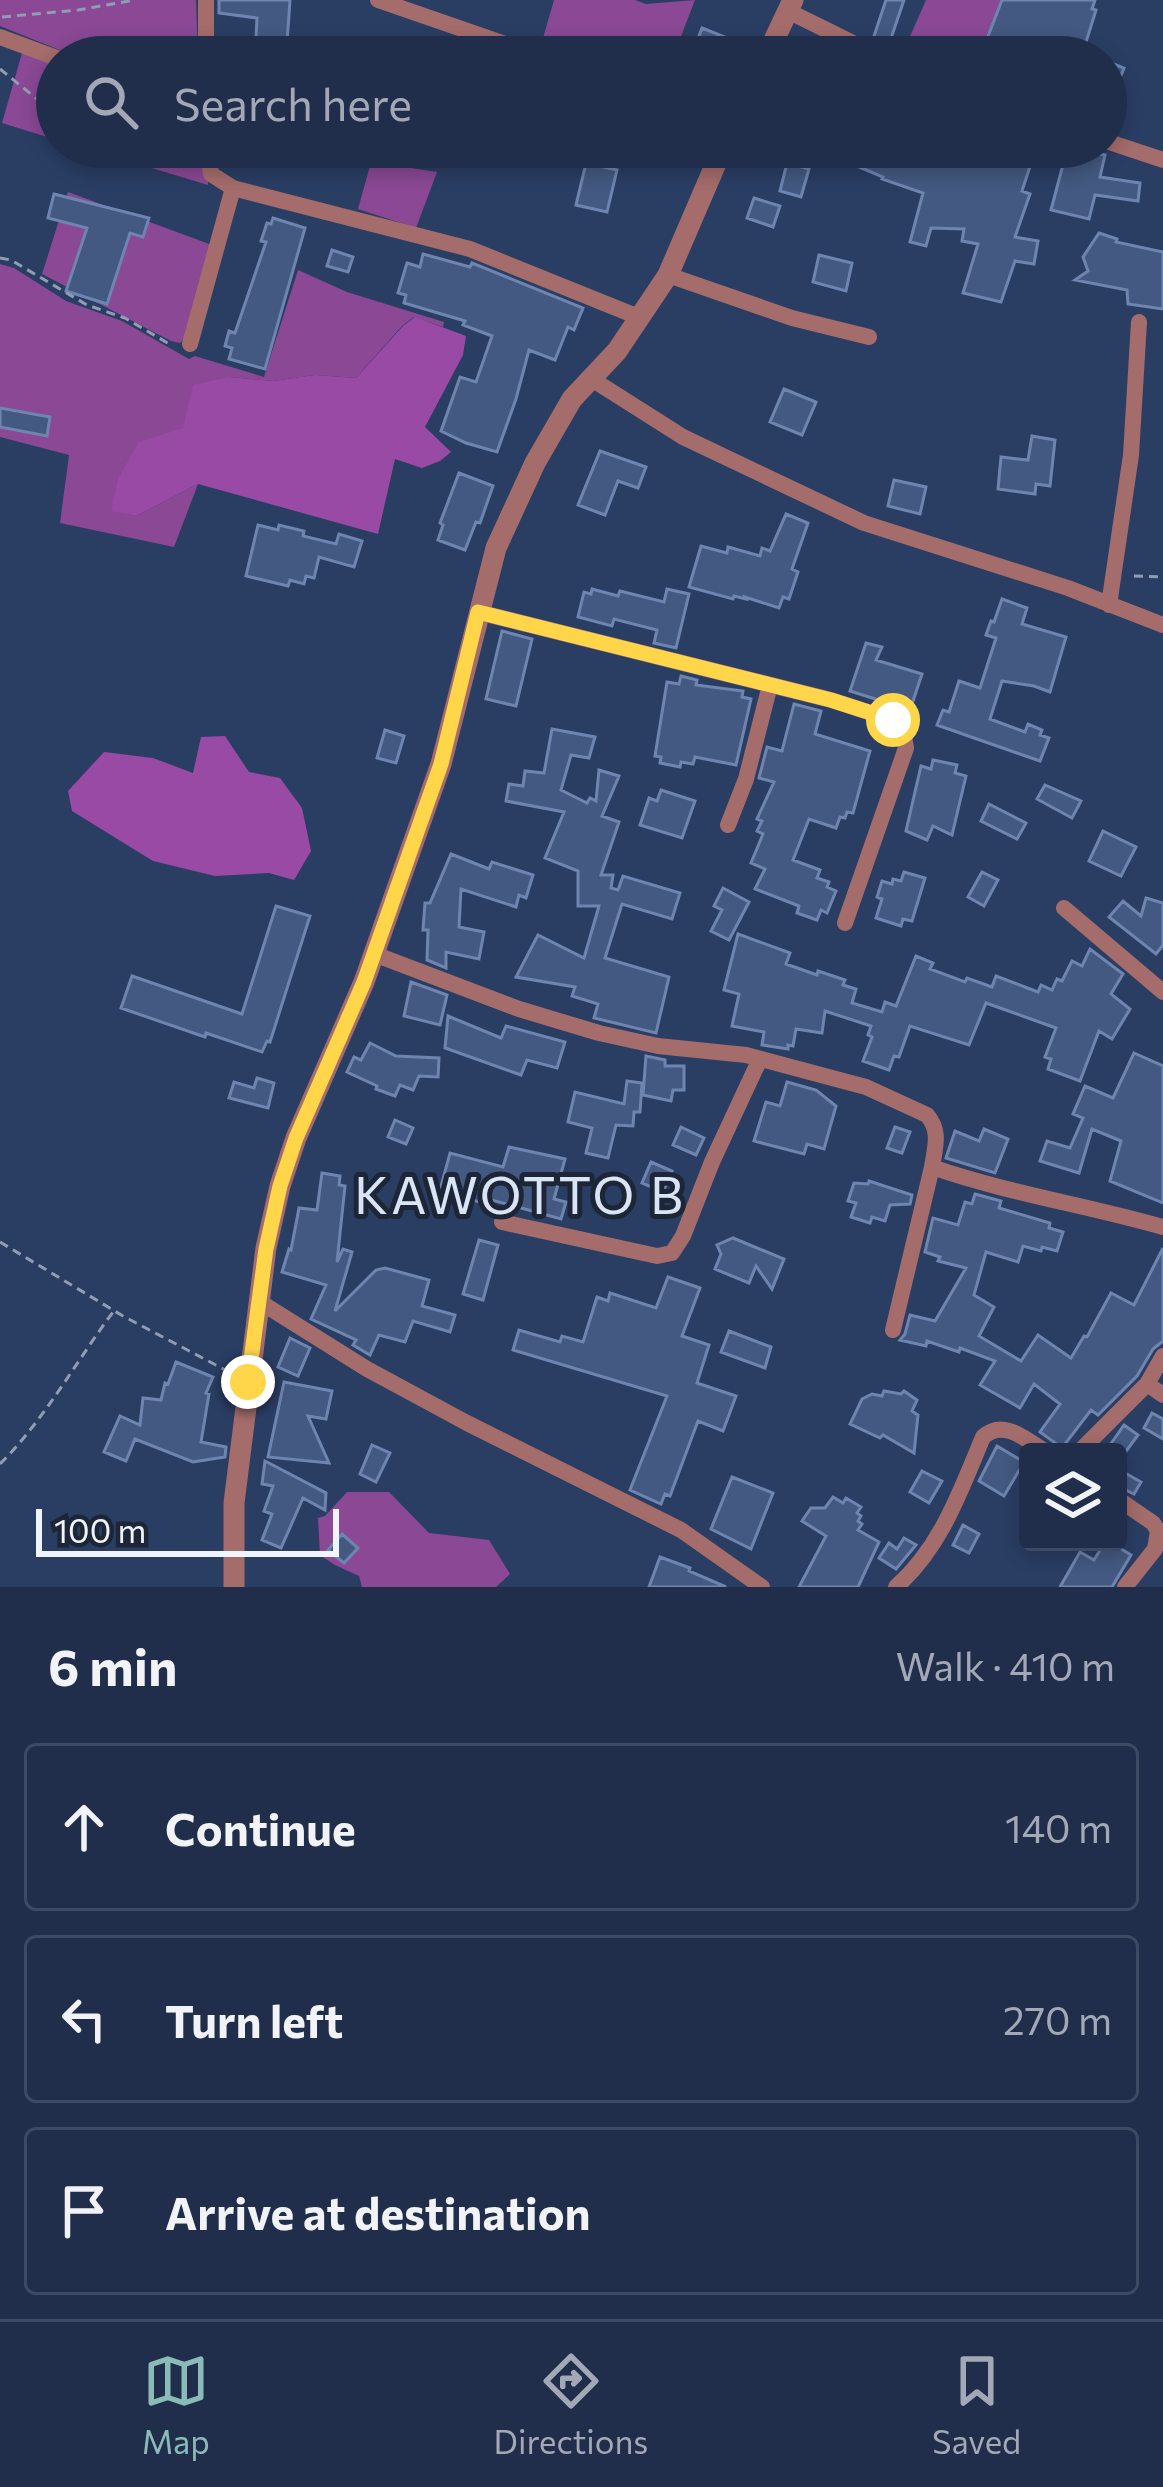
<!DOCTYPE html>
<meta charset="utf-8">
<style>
body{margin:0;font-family:Commissioner,sans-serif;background:#2d3a55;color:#f1f3f6}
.controls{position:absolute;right:36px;bottom:36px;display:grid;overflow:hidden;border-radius:12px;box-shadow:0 6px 18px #0003}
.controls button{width:108px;height:108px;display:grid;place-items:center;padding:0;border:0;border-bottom:3px solid #3d4a63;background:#202e4b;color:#f1f3f6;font:60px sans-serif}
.scale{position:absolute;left:36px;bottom:30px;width:303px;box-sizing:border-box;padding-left:12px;border:6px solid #eff4fe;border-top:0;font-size:33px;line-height:42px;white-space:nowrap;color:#eff4fe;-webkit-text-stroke:9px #1c2637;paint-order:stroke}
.stop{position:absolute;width:36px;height:36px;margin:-27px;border:9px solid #ffd54a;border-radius:50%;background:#fff}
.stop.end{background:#ffd54a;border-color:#fff;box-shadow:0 3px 12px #0008}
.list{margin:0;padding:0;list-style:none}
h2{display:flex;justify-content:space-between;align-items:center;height:156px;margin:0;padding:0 48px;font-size:51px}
h2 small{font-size:39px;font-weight:400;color:#a2a8b5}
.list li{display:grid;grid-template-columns:78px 1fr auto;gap:36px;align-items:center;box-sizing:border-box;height:168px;margin:0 24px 24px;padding:0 24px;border:3px solid #3d4a63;border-radius:12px}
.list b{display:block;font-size:45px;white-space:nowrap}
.list em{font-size:39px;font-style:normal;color:#a2a8b5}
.icon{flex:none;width:66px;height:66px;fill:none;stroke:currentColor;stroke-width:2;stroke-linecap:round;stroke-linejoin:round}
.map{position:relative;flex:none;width:1163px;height:1587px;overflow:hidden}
.search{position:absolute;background:#202e4b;box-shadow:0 6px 18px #0003;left:36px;right:36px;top:36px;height:132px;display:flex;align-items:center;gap:30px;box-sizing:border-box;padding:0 42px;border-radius:66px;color:#a2a8b5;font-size:45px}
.sheet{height:732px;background:#202e4b}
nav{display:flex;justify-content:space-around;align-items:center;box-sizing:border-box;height:168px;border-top:3px solid #3d4a63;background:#202e4b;font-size:33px;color:#a2a8b5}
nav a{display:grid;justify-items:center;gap:6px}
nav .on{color:#8bbbb9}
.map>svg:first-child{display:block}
.green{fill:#8a4895}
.forest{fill:#994aa5}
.building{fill:#435981;stroke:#6e85b0;stroke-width:3}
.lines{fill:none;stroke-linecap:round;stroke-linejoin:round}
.path{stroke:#919db4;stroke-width:3;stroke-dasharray:9 6;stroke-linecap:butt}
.minor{stroke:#a46c6a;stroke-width:16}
.tertiary{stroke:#a46c6a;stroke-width:21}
.route{stroke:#ffd54a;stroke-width:15}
.labels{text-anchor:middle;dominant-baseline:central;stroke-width:10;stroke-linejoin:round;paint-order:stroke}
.quarter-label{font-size:51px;letter-spacing:3px;fill:#d9e4f7;stroke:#1c2637}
</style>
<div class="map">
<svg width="1163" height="1587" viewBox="0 0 1163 1587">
<rect width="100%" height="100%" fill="#2a3e64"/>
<path class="green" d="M 0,0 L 196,0 L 198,57 L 77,57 L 0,26 Z
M 554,0 L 635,0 L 646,4 L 695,0 L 673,57 L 552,57 L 539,52 Z
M 926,0 L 1027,0 L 1007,57 L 901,57 Z
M 22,53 L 57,66 L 57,140 L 2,123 Z
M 82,147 L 206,147 L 208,185 Z
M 371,162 L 437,172 L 416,228 L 358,209 Z
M 68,192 L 212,245 L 185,338 L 180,343 L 171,341 L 42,274 Z
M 0,264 L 14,268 L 66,301 L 122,321 L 189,359 L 195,356 L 264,377 L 298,270 L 347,292 L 444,322 L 443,327 L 414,317 L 402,326 L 356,378 L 315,375 L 273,381 L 229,377 L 111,510 L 136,516 L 198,484 L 174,547 L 60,523 L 69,455 L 0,437 Z
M 347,1492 L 389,1492 L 429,1533 L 489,1540 L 510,1574 L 496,1587 L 362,1587 L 359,1576 L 335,1565 L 320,1555 L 318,1518 L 325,1516 Z"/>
<path class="forest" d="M 415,317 L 466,336 L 463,355 L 425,427 L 451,452 L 440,461 L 422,468 L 395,459 L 378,534 L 198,484 L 136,516 L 111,511 L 118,479 L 139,442 L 183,428 L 193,385 L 229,377 L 273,381 L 315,375 L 356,378 L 403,326 Z
M 225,736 L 249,772 L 280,778 L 302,808 L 311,851 L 294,880 L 269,873 L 215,876 L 153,861 L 72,811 L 68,791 L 104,752 L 153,758 L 193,773 L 201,737 Z"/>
<path class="building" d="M 219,0 L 290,0 L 286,57 L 255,55 L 257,18 L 219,13 Z
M 886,0 L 904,0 L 888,47 L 873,39 Z
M 1002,0 L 1095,0 L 1092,9 L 1096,10 L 1082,55 L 1069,51 L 1067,57 L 980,57 Z
M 702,28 L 730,39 L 722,57 L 691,57 Z
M 1106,61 L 1124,68 L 1107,110 L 1106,110 Z
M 812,147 L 1024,147 L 1035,151 L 1022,191 L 1030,194 L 1015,237 L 1038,241 L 1034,264 L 1015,261 L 1001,302 L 963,293 L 978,244 L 962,241 L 964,229 L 931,228 L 926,246 L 910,242 L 923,193 L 882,179 L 883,177 Z
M 1074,148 L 1105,155 L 1100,177 L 1140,183 L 1138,201 L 1095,195 L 1089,219 L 1051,210 L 1065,157 L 1071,159 Z
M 586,163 L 617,170 L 607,212 L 576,205 Z
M 787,163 L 809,169 L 801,197 L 780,191 Z
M 54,194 L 149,218 L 143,237 L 130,233 L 107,304 L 66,291 L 87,228 L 48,218 Z
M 754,198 L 780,206 L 773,227 L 747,218 Z
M 273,218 L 305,228 L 265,369 L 229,359 L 232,348 L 225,346 L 229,331 L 235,333 L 266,242 L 261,241 L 267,223 L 271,224 Z
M 1099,233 L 1117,239 L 1116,242 L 1163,252 L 1163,309 L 1128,304 L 1127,290 L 1075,280 L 1088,271 L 1083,257 Z
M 332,250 L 353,257 L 348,272 L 327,266 Z
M 423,254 L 470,267 L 472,263 L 583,308 L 574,330 L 568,327 L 555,360 L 529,350 L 516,399 L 497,452 L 466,443 L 441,431 L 460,377 L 476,382 L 492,336 L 463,325 L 465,321 L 404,303 L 406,295 L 398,293 L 407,263 L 420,267 Z
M 819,255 L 852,263 L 846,291 L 813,282 Z
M 784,389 L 816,402 L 802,435 L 770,422 Z
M 0,408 L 50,417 L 47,436 L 0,427 Z
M 1032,436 L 1055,440 L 1050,486 L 1036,484 L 1035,494 L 998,489 L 1001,457 L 1028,460 Z
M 600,451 L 646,467 L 638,488 L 618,481 L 605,515 L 578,505 Z
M 459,473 L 493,486 L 480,523 L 476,522 L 465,550 L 438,540 L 443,525 L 440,523 Z
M 894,480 L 926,487 L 920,514 L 888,506 Z
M 786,514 L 808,523 L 792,569 L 798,572 L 789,599 L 783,597 L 779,608 L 745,597 L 746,599 L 734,596 L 733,599 L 689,587 L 701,546 L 727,553 L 728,547 L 760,556 L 762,548 L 770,551 Z
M 258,525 L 278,530 L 279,525 L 304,531 L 303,536 L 336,544 L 339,534 L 362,541 L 354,567 L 319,557 L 314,578 L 306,576 L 304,584 L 290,580 L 288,586 L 246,576 Z
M 592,589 L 618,596 L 620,591 L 664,602 L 667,589 L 689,594 L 676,648 L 654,643 L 657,630 L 614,619 L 612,626 L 578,617 L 584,592 L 591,594 Z
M 1002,599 L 1027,608 L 1022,624 L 1066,637 L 1050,692 L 1034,686 L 1002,681 L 990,719 L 1025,732 L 1028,724 L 1042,730 L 1040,735 L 1049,738 L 1040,761 L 937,725 L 943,710 L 949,712 L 959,681 L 980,688 L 996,638 L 986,635 L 991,621 L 994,622 Z
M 502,631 L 532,639 L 516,706 L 486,699 Z
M 866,643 L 882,647 L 876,660 L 922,674 L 910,710 L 850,691 Z
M 681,676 L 697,680 L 696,685 L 743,691 L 742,697 L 751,699 L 736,765 L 695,757 L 693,764 L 681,762 L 680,767 L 660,763 L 661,757 L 655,756 L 667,682 L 679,684 Z
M 794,704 L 821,711 L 815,734 L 870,751 L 853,813 L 847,812 L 845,818 L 840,817 L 836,828 L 809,819 L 793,860 L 820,870 L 817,878 L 829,882 L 827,887 L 836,891 L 827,913 L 821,910 L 817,920 L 797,913 L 799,906 L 755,889 L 765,869 L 751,863 L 763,834 L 757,831 L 762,821 L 757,819 L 774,782 L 759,778 L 767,747 L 782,751 Z
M 552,729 L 595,737 L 589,758 L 571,755 L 561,790 L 587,803 L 590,798 L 596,801 L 599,770 L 619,776 L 602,816 L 619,822 L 601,875 L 613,875 L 611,888 L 618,890 L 623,876 L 680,893 L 672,919 L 622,904 L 605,958 L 669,977 L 656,1033 L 594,1018 L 598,1004 L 572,996 L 575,987 L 516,977 L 538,935 L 584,958 L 599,906 L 578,906 L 578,871 L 545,858 L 564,812 L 506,801 L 509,784 L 523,786 L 525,771 L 544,773 Z
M 385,730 L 404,736 L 396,763 L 377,758 Z
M 933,760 L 957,765 L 955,773 L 966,776 L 952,835 L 933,826 L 927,840 L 906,831 L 921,766 L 931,769 Z
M 1045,785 L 1081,801 L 1072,818 L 1037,799 Z
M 661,790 L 695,801 L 682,838 L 640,825 L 649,798 L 657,801 Z
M 989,804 L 1026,823 L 1017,839 L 981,821 Z
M 1103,831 L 1136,847 L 1121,876 L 1089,861 Z
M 451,854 L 489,869 L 492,862 L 533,875 L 526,898 L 519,895 L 516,907 L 461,889 L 459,927 L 484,932 L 479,959 L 446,952 L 446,968 L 427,960 L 428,930 L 423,930 L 425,903 L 430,903 Z
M 904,872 L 925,878 L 912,921 L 903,919 L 901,926 L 876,918 L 882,899 L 877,897 L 882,881 L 892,884 L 893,879 L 901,881 Z
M 982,872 L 998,880 L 984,906 L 968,897 Z
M 723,888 L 749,902 L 729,940 L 711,931 L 722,910 L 714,906 Z
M 1146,898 L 1163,903 L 1163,945 L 1156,954 L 1109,917 L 1123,901 L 1141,916 Z
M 276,906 L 310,916 L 270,1042 L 267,1041 L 262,1052 L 206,1033 L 205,1037 L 121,1008 L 132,976 L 242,1014 Z
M 738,934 L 790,953 L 786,964 L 817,975 L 818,971 L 845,980 L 843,985 L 856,989 L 852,1003 L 882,1012 L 885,1002 L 896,1006 L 916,956 L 933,963 L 930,969 L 965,982 L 967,978 L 992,987 L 996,976 L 1038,992 L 1041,985 L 1052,990 L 1057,979 L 1062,981 L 1072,961 L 1082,966 L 1090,949 L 1123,974 L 1111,994 L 1130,1009 L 1112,1039 L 1099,1031 L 1080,1081 L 1048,1069 L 1051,1059 L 1045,1057 L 1056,1028 L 986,1003 L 969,1045 L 910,1026 L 899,1057 L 894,1056 L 889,1070 L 863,1061 L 872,1037 L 868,1035 L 871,1026 L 825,1011 L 822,1033 L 796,1029 L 793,1046 L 788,1045 L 788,1049 L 762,1045 L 764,1032 L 732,1026 L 739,994 L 724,990 Z
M 411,982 L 447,995 L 440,1025 L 404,1016 Z
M 448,1016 L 501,1038 L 506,1026 L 565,1042 L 557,1068 L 527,1060 L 521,1075 L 445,1048 Z
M 370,1043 L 396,1056 L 439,1058 L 438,1077 L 419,1076 L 413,1090 L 400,1085 L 395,1096 L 376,1089 L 377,1086 L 347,1072 L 354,1057 L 361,1060 Z
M 1134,1053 L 1163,1066 L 1163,1203 L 1110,1181 L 1121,1141 L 1092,1129 L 1079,1173 L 1040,1161 L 1047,1141 L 1070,1148 L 1083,1118 L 1073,1114 L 1085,1086 L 1113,1098 Z
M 646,1056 L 665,1060 L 665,1066 L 684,1066 L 684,1090 L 673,1090 L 671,1101 L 643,1095 Z
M 257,1078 L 274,1083 L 268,1108 L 229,1098 L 234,1082 L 254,1088 Z
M 627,1081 L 642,1083 L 640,1112 L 634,1112 L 633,1126 L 616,1125 L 608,1158 L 586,1153 L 592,1128 L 568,1122 L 575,1092 L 624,1104 Z
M 787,1082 L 816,1090 L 836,1106 L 824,1149 L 807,1144 L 804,1154 L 754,1141 L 766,1102 L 780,1106 Z
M 395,1120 L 413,1128 L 406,1144 L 388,1137 Z
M 681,1127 L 704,1138 L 696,1155 L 673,1145 Z
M 895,1127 L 910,1132 L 902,1153 L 887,1148 Z
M 984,1129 L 1008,1139 L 995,1173 L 946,1158 L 955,1131 L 979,1141 Z
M 509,1147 L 565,1159 L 554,1199 L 566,1202 L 561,1219 L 481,1197 L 479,1202 L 440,1190 L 450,1153 L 503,1167 Z
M 651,1162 L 672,1171 L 663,1192 L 642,1183 Z
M 322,1173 L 340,1176 L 339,1185 L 345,1186 L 337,1262 L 343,1249 L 352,1252 L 335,1311 L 376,1270 L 385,1268 L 429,1280 L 422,1306 L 455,1315 L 450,1332 L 413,1321 L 405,1342 L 379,1335 L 370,1355 L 353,1345 L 356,1340 L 311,1319 L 326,1285 L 282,1272 L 289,1249 L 291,1250 L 299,1208 L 317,1210 Z
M 869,1181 L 912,1195 L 910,1204 L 890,1205 L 885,1221 L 872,1217 L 870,1223 L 851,1217 L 856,1203 L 848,1201 L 854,1183 L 868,1184 Z
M 975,1194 L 1001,1201 L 999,1208 L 1050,1223 L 1049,1228 L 1063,1232 L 1057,1251 L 1042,1247 L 1041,1251 L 1023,1246 L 1018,1262 L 986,1252 L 974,1295 L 994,1307 L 979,1336 L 1021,1361 L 1038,1335 L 1071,1358 L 1084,1336 L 1087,1337 L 1111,1293 L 1134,1305 L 1163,1248 L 1163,1341 L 1153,1349 L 1137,1376 L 1098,1415 L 1091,1410 L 1062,1448 L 1040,1432 L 1060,1404 L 1034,1384 L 1020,1408 L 980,1385 L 995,1361 L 960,1348 L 959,1352 L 927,1341 L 926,1346 L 900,1340 L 905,1334 L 910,1315 L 935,1321 L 966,1268 L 938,1261 L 940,1257 L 925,1252 L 933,1218 L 958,1225 L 965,1202 L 972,1204 Z
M 733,1238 L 784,1259 L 772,1289 L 756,1266 L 749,1283 L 715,1269 L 721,1254 L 717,1245 Z
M 479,1240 L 498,1245 L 483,1300 L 463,1294 Z
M 668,1277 L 700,1288 L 682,1336 L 709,1345 L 697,1383 L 736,1396 L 723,1431 L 698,1421 L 670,1496 L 665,1494 L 661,1504 L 630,1490 L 667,1396 L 513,1350 L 519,1330 L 560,1342 L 562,1336 L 583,1342 L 597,1297 L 608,1301 L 610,1293 L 656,1308 Z
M 729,1331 L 771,1347 L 765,1368 L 721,1352 Z
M 290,1338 L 310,1348 L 298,1376 L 278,1367 Z
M 176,1362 L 213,1377 L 206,1393 L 209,1394 L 201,1442 L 226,1447 L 225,1457 L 193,1462 L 135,1439 L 126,1461 L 104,1452 L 120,1416 L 140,1425 L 143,1398 L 161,1400 L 165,1383 L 168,1384 Z
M 284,1382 L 332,1391 L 326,1419 L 308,1416 L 329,1463 L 268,1457 Z
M 884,1391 L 901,1394 L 904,1391 L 917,1400 L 912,1411 L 918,1415 L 914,1453 L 883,1435 L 880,1438 L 850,1424 L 862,1399 L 872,1394 L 882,1396 Z
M 1152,1413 L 1163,1419 L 1163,1439 L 1144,1428 Z
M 1124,1425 L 1138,1435 L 1124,1454 L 1110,1445 Z
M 372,1445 L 390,1453 L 376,1482 L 360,1474 Z
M 997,1446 L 1024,1462 L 1004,1496 L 979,1481 Z
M 265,1461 L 326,1493 L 325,1510 L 303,1498 L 281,1548 L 262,1540 L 272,1514 L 264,1511 L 273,1486 L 262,1484 Z
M 1118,1469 L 1141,1482 L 1134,1494 L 1118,1486 Z
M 922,1471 L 942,1481 L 929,1503 L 910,1492 Z
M 732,1477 L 773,1493 L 751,1549 L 711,1529 Z
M 833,1497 L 843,1503 L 846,1498 L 861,1507 L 857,1513 L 861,1516 L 858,1521 L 862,1524 L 858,1530 L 879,1542 L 858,1587 L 799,1587 L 826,1536 L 802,1521 L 811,1508 L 825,1508 Z
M 963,1525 L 979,1534 L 969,1553 L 953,1545 Z
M 342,1534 L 358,1548 L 344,1563 L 328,1550 Z
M 904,1538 L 916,1545 L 896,1569 L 879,1558 L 889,1543 L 897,1549 Z
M 1105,1542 L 1110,1542 L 1131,1555 L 1112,1587 L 1060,1587 L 1080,1552 L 1094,1560 Z
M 660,1557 L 690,1568 L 689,1571 L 726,1587 L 649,1587 Z"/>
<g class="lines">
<path class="path" d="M 2,17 L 78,10 L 135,0
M 0,69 L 42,103 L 57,119
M 134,147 L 191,157
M 0,258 L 11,260 L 87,305 L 125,318 L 171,345
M 1134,576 L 1163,577
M 0,1242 L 123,1316 L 231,1373
M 0,1464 C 45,1419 75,1363 113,1312"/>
<path class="minor" d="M 378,0 L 543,57
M 788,11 L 881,57
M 0,37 L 57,58
M 206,57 L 206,0
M 1106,141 L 1163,160
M 207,147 L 211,174 L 233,188 L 470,249 L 641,318
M 668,275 L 792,318 L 869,337
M 190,344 L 233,188
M 590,378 L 683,437 L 864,523 L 1068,588 L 1163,625
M 1109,605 L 1131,455 L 1139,322
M 478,612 L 831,700 L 893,720 L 903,731 L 906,748 L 845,923
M 728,825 L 746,779 L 770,685
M 1064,908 L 1163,992
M 374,954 L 519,1009 L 599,1033 L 658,1046 L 746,1055 L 866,1087 L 927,1115 C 941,1131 935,1147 932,1167 C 1007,1193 1086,1205 1163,1227
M 502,1222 L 657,1256 L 672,1253 L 683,1236 L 712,1162 L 760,1059
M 260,1302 L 367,1369 L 467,1423 L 681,1530 L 762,1587
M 893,1330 L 932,1167
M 1147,1384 L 1163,1395
M 1079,1452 L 1147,1384 L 1163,1356
M 1118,1499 L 1153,1523 L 1158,1531 L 1155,1549 L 1125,1587
M 896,1587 C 941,1547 960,1492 983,1437 C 1004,1418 1026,1440 1046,1452"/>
<path class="tertiary" d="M 766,57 L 793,0
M 234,1587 L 234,1503 L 266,1248 L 280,1186 L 296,1138 L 364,982 L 441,764 L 496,548 L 535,463 L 572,399 L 617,351 L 668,275 L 723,147"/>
</g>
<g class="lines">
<path class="route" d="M 248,1382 L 266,1249 L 280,1186 L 296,1138 L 364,982 L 441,764 L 478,612 L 831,700 L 893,720"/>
</g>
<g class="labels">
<g class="quarter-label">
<text x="520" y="1193">KAWOTTO B</text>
</g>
</g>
</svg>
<div class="controls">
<button><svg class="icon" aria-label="layers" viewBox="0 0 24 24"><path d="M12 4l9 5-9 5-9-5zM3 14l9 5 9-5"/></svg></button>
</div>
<div class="scale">100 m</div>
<div class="stop" style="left:893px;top:720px"></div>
<div class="stop end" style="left:248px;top:1382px"></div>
<div class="search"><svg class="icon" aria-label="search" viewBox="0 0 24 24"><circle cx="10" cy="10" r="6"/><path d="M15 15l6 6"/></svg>Search here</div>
</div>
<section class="sheet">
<h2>6 min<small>Walk · 410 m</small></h2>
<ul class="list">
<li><svg class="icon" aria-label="ahead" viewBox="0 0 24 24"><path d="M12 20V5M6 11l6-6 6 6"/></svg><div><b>Continue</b></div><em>140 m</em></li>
<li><svg class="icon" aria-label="left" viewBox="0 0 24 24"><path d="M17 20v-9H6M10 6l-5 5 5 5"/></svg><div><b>Turn left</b></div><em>270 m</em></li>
<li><svg class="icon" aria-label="arrive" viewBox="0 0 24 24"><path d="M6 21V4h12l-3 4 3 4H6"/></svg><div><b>Arrive at destination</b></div></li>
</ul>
</section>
<nav>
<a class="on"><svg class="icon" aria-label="map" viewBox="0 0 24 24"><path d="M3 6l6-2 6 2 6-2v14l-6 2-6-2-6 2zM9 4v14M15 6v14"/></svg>Map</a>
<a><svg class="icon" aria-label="directions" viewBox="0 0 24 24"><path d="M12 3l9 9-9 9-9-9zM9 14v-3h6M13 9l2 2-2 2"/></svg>Directions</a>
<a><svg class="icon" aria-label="saved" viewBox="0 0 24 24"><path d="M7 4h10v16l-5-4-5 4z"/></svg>Saved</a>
</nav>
